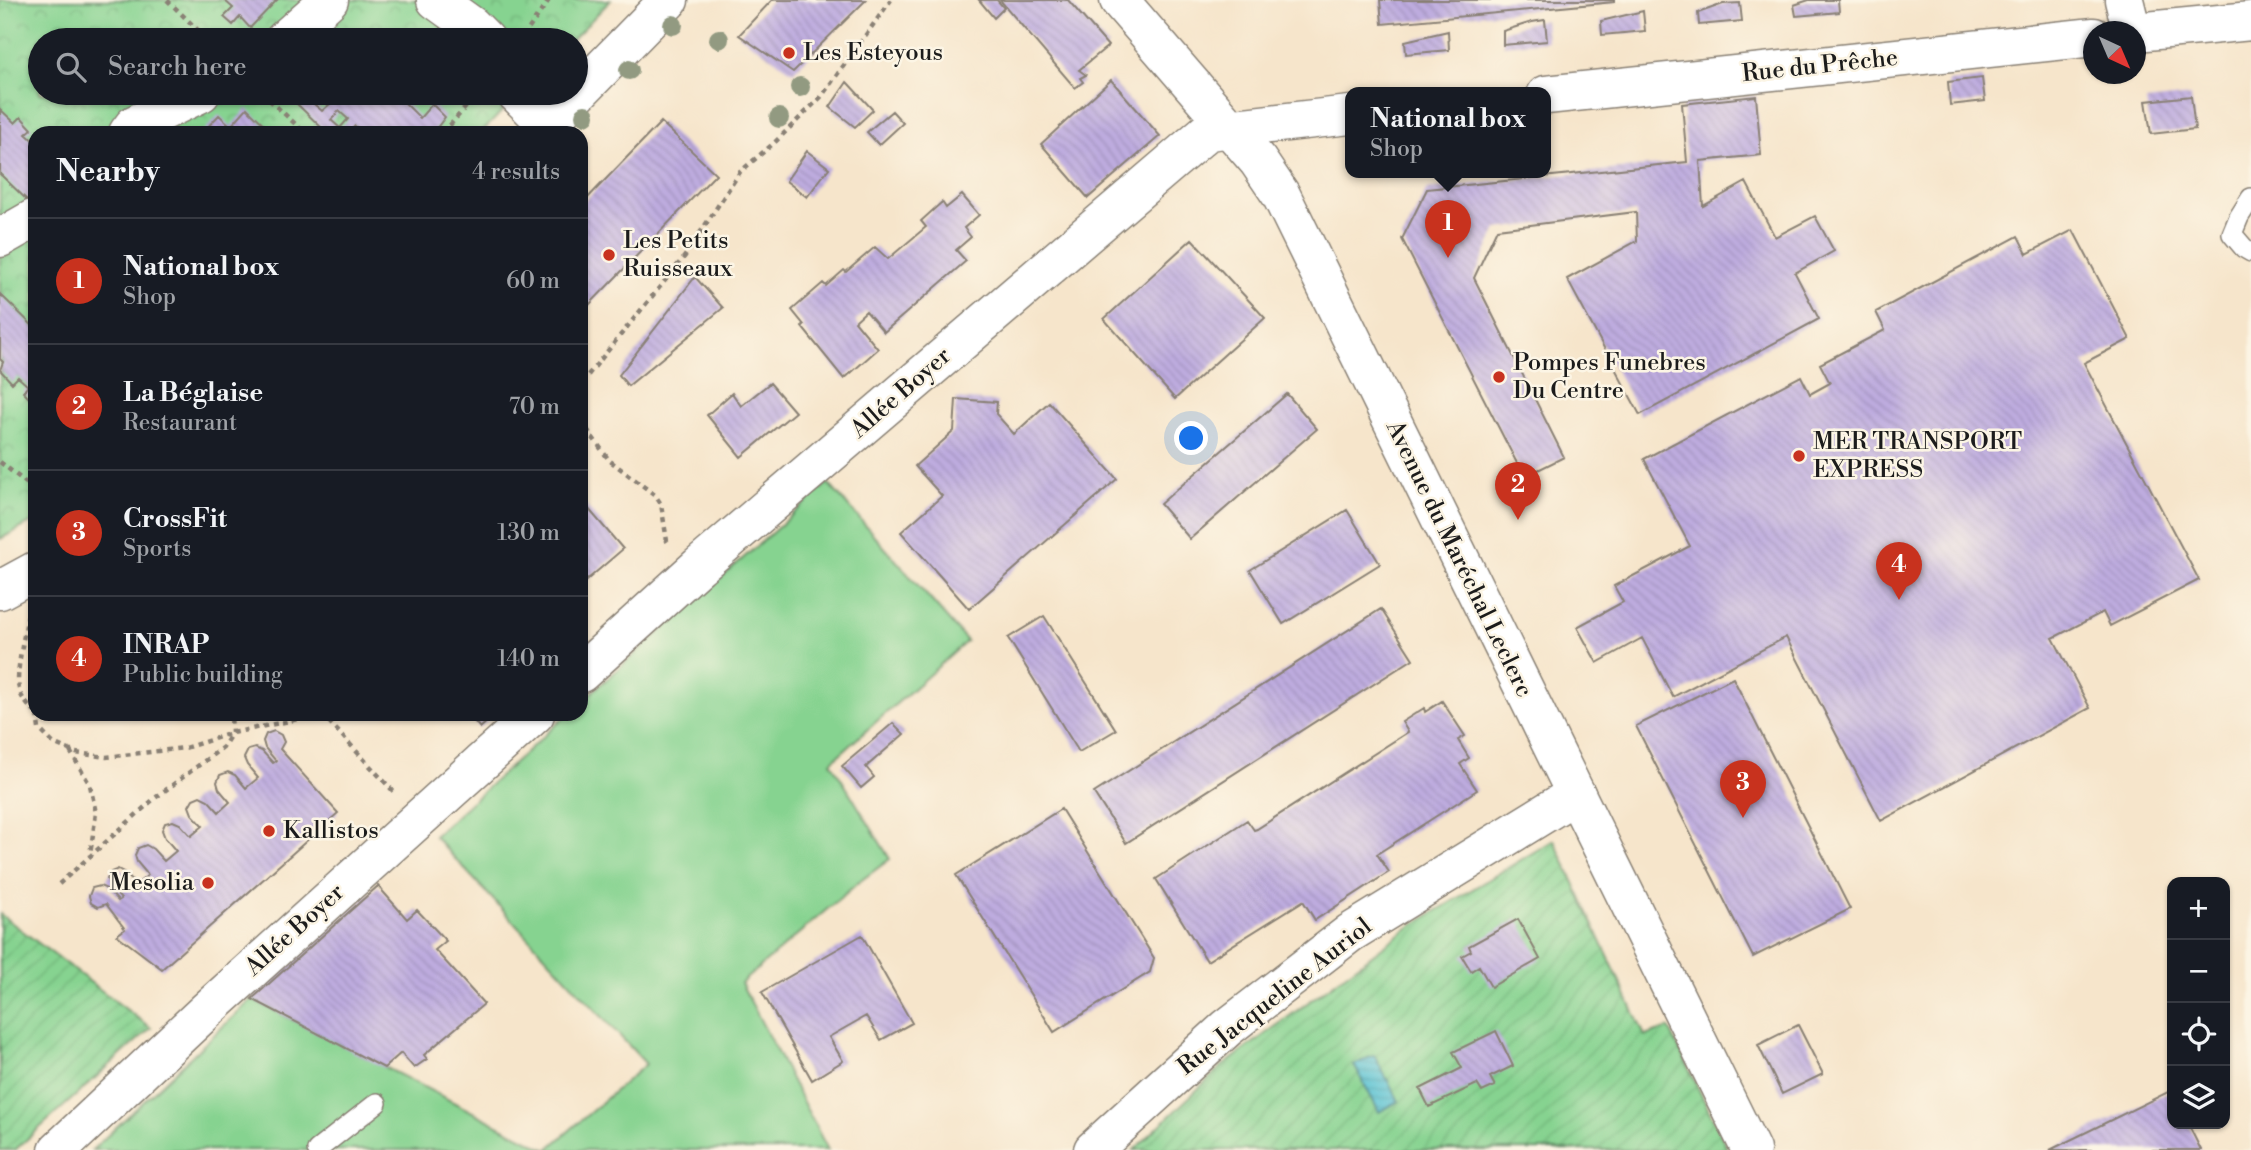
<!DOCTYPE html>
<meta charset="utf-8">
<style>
body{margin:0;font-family:"Libre Bodoni",serif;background:#242831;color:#f1f3f6}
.controls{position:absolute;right:21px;bottom:21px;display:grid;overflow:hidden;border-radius:14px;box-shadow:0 2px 5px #0004}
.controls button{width:63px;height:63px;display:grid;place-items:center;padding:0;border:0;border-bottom:2px solid #363941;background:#171b24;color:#f1f3f6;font:35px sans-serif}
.compass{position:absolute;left:2083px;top:21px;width:63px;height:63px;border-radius:50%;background:#171b24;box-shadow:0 2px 5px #0004;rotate:136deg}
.you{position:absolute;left:1192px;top:439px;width:24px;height:24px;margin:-18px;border:5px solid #fff;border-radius:50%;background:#1a73e8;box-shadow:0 0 0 10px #1a73e833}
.badge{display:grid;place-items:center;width:46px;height:46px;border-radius:50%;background:#c8321e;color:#fff;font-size:23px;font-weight:700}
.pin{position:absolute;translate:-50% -58px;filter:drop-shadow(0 2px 4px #0008)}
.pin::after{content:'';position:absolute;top:37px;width:24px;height:21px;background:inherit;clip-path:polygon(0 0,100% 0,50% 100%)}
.popup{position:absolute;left:1345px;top:87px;width:206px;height:91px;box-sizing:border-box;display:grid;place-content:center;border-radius:14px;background:#171b24;filter:drop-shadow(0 2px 5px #0005);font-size:23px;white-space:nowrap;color:#9ea1a6}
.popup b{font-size:26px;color:#f1f3f6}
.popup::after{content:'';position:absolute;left:50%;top:100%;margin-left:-14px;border:14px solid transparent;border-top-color:#171b24}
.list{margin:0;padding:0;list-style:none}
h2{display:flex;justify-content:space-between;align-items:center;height:91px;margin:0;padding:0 28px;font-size:30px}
h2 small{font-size:23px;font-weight:400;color:#9ea1a6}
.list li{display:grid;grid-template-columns:46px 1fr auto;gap:21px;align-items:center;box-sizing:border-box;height:126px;padding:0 28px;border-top:2px solid #363941}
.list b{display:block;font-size:26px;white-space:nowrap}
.list p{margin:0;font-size:23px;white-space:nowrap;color:#9ea1a6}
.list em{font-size:23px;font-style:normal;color:#9ea1a6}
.icon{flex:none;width:38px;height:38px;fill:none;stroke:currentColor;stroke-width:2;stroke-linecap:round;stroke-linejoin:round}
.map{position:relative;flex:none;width:2251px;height:1150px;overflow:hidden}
.search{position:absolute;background:#171b24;box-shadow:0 2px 5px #0004;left:28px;top:28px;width:560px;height:77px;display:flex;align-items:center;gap:18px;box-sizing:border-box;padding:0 24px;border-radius:38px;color:#9ea1a6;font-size:26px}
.panel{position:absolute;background:#171b24;box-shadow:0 2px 5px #0004;left:28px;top:126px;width:560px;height:595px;border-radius:21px}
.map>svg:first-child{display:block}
.grass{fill:#86d390;stroke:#517856;stroke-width:2}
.park{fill:url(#park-crowns);stroke:#517856;stroke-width:2}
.garden{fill:url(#garden-furrows);stroke:#517856;stroke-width:2}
.water{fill:url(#water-rules);stroke:#3a7078;stroke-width:2}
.building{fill:url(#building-back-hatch);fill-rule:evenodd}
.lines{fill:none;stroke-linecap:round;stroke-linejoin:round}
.lane-casing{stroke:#898074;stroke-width:22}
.street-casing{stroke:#898074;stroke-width:41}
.secondary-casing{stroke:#898074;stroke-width:41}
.path{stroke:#898074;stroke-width:4.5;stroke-dasharray:5 5;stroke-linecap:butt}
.lane{stroke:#fff;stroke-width:19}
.street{stroke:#fff;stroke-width:38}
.secondary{stroke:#fff;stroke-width:38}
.tree{fill:#929a81}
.poi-dot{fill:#c8321e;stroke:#fcf5e5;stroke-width:2.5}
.labels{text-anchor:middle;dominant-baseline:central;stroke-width:5;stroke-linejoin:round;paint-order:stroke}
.poi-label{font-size:24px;fill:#1c1c1c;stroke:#fcf5e5;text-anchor:start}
.street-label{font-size:24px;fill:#1c1c1c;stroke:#fcf5e5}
</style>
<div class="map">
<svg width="2251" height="1150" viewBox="0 0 2251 1150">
<defs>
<pattern id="park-crowns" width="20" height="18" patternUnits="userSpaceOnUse" patternTransform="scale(1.75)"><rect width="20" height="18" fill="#86d390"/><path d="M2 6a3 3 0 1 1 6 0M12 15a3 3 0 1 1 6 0" fill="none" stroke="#73b57c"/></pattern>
<pattern id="garden-furrows" width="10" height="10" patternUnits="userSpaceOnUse" patternTransform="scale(1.75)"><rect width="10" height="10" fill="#86d390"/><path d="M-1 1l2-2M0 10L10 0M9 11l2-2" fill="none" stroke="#73b57c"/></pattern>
<pattern id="water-rules" width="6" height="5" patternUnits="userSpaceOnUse" patternTransform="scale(1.75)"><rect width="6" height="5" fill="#59c3d4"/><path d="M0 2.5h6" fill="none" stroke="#4da7b5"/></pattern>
<pattern id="building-back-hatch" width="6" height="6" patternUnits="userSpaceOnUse" patternTransform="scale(1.75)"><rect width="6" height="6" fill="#beacdf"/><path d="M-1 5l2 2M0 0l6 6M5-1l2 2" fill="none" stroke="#a393bf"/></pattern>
</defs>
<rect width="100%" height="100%" fill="#fcf5e5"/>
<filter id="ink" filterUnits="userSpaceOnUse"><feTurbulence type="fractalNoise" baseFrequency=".0143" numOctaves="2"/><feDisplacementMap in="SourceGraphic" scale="14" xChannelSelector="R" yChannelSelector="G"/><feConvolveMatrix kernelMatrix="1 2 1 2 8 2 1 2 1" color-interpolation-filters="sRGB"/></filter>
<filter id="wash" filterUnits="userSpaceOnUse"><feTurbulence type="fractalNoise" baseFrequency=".00686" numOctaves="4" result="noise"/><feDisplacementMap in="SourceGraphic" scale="28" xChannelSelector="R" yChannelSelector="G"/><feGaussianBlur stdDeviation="1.57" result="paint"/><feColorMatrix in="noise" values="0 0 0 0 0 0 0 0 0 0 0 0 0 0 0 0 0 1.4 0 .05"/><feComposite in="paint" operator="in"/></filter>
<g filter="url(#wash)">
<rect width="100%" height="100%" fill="#f6e5cb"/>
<path class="grass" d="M 828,483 L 967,641 L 831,762 L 890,859 L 859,882 L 741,983 L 828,1150 L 92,1150 L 252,999 L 547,1150 L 646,1064 L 434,836 L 568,714 L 581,714 L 581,702 Z"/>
<path class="park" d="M 0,0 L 611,0 L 572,40 L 40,40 L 40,93 L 520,93 L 481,133 L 35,133 L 35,521 L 0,539 Z"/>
<path class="garden" d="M 1554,840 L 1645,1036 L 1669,1028 L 1728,1150 L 1134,1150 L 1221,1067 L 1408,928 Z
M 0,914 L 151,1028 L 15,1150 L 0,1150 Z"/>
<path class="water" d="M 1374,1055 L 1399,1101 L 1379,1112 L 1354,1065 Z"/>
<g id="blocks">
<path class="building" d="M 224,0 L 277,0 L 250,28 L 240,17 L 233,25 L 224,17 L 233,8 Z
M 772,0 L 866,0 L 793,72 L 739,35 Z
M 979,0 L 997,0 L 1004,8 L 994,18 Z
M 1000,0 L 1068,0 L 1108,46 L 1079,70 L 1086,75 L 1080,78 L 1083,82 L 1075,88 Z
M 1380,0 L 1614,0 L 1614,2 L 1382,24 Z
M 1809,0 L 1838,0 L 1839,12 L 1796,16 L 1794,5 Z
M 1740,3 L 1742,21 L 1699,25 L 1698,13 L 1723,4 Z
M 1643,11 L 1645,31 L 1602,35 L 1601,21 Z
M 1545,20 L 1547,41 L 1503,45 L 1503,31 L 1532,22 Z
M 1448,31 L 1449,50 L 1406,54 L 1405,41 Z
M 1982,78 L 1985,101 L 1950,105 L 1948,82 Z
M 1111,80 L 1160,136 L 1088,198 L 1041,144 Z
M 847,82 L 873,110 L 855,127 L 830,107 Z
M 308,93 L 415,93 L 405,103 L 420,118 L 432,104 L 445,117 L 433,133 L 362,133 L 355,126 L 348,133 L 327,133 L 297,104 ZM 323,96 L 331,103 L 322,111 L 314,104 ZM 339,111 L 348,119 L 340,128 L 331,120 Z
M 1756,96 L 1761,155 L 1700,161 L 1703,206 L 1746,182 L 1775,237 L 1815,216 L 1834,251 L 1795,273 L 1819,319 L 1640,415 L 1567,279 L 1637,241 L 1636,212 L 1497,229 L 1474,278 L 1564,457 L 1524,477 L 1402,239 L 1427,189 L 1687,162 L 1682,104 Z
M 2191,96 L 2195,129 L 2151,134 L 2146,101 Z
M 247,108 L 273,133 L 256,133 L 249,126 L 242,133 L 202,133 L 219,115 L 231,126 Z
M 0,109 L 15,123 L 21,117 L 32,129 L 26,134 L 35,142 L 35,195 L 29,202 L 0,174 Z
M 892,111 L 903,123 L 879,145 L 867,132 Z
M 661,122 L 716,174 L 585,309 L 581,305 L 581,205 Z
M 807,151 L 829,168 L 807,197 L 786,181 Z
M 962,195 L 979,215 L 964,228 L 971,237 L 956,250 L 966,261 L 884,332 L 866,311 L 855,321 L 878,349 L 844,379 L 802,327 L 804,325 L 792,310 L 823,283 L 826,286 L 844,270 L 846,272 L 875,247 L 888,259 L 926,227 L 921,221 L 942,202 L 946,208 Z
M 2073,230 L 2130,339 L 2084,363 L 2199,580 L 2110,626 L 2103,612 L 2053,638 L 2090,708 L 1881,821 L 1786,637 L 1673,697 L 1642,638 L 1597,663 L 1577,627 L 1623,602 L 1614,586 L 1690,546 L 1644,459 L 1801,376 L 1810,394 L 1830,383 L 1820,364 L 1885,330 L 1876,312 L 2018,236 L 2027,254 Z
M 1192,239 L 1265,318 L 1175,399 L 1104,319 Z
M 695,277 L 723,308 L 628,386 L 619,375 Z
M 0,294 L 35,328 L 35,400 L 33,402 L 23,392 L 28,386 L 18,377 L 12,383 L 0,370 L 3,362 L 0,359 Z
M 770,383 L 795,412 L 741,457 L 707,415 L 732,393 L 741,406 Z
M 1287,394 L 1317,429 L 1190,539 L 1160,504 Z
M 956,399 L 997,402 L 996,414 L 1014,434 L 1049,402 L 1117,479 L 969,609 L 901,532 L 942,496 L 915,466 L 954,431 Z
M 581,500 L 623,549 L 581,585 Z
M 1347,510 L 1380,564 L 1283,624 L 1250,570 Z
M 1381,609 L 1413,659 L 1126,843 L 1094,793 Z
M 1044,616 L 1116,730 L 1079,752 L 1008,638 Z
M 1733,678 L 1850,909 L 1753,957 L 1636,726 Z
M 1442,701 L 1465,736 L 1458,740 L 1469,758 L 1460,764 L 1477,790 L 1377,854 L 1389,872 L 1315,920 L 1303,901 L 1207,961 L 1156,879 L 1247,820 L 1254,830 L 1257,829 L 1408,732 L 1402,722 L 1424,708 L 1425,712 Z
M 468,714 L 483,714 L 489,720 L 480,728 Z
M 893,723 L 904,734 L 866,767 L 874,777 L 861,788 L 842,766 Z
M 274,731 L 281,735 L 284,742 L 280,749 L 338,813 L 162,969 L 117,935 L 125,929 L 106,904 L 98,907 L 91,903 L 89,896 L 92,888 L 100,886 L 107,889 L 118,901 L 121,899 L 110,887 L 107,879 L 111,872 L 118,869 L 125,873 L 136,885 L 148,875 L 137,862 L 135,855 L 138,848 L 146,845 L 153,849 L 164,861 L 176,851 L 165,838 L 162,830 L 165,823 L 173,821 L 180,824 L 191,836 L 203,826 L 192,814 L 189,806 L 193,799 L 200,796 L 208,800 L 219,812 L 230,802 L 219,789 L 217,782 L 220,775 L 228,772 L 235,775 L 246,788 L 258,778 L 247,765 L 244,758 L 248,750 L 255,748 L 262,751 L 273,763 L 276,761 L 265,748 L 263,741 L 266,734 Z
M 1061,809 L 1154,958 L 1150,972 L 1054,1032 L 956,875 Z
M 378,886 L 407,919 L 417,910 L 446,941 L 435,950 L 484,1004 L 424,1055 L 427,1059 L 414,1068 L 401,1053 L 384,1068 L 252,999 Z
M 1518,919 L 1540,959 L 1491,987 L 1479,966 L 1471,971 L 1462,956 L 1471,951 L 1469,946 Z
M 862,935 L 912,1023 L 881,1040 L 866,1016 L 829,1037 L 843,1061 L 812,1080 L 762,992 Z
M 1798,1025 L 1823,1074 L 1782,1094 L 1758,1045 Z
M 1496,1031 L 1513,1066 L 1490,1077 L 1495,1086 L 1482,1092 L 1477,1084 L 1429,1107 L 1420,1089 L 1462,1068 L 1453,1052 Z
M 2172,1090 L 2172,1124 L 2188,1124 L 2201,1150 L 2050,1150 Z"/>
</g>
</g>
<g filter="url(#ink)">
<use href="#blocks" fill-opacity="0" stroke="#898074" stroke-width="2"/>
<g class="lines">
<defs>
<path id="lane" d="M 2251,198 L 2239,217 L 2232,234 L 2244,248 L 2251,252
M 317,1150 L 377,1103"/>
<path id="street" d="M 436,0 L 472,26 L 486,40
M 2124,0 L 2132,32
M 2136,32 L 2251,21
M 284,40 L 329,0
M 516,93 L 547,124
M 1546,95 L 2094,37
M 128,133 L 134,125 L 201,93
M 0,238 L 35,218
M 581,673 L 699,566 L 1208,131 L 1350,115
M 58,1150 L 207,1010 L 535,714
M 1093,1150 L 1227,1028 L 1350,933 L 1576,794"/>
<path id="secondary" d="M 1119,0 L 1258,161 L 1281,195 L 1751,1150
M 539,133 L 669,0
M 0,590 L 35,571"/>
</defs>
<use href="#lane" class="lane-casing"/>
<use href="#street" class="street-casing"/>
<use href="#secondary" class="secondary-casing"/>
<path class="path" d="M 167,0 L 208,40
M 523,37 L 549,0
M 262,93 L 305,133
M 443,133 L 478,93
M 588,375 L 685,256 L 740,172 L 774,143 L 821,97 L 891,0
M 581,421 L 609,460 L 655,495 L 661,504 L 667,541 L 670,546
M 0,462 L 35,490
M 28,615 C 25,632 15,674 19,689 C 21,698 29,707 35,712
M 37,714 L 39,729 L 53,743 L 76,753 L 106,757 L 185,748 L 232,733 L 322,714
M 322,714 L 395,793
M 70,751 L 90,785 L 96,813 L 90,855
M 59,884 L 155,798 L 223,747 L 232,733 L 231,714"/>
<use href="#lane" class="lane"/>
<use href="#street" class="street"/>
<use href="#secondary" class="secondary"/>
</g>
<g class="tree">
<circle cx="673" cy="25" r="10"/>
<circle cx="719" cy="39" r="10"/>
<circle cx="629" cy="70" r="10"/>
<circle cx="800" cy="87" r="10"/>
<circle cx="585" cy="115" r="10"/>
<circle cx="779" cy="118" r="10"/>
</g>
</g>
<g class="poi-dot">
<circle cx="789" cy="53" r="7"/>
<circle cx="609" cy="255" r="7"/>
<circle cx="1499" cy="377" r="7"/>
<circle cx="1799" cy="456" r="7"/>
<circle cx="269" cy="831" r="7"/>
<circle cx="208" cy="883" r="7"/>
</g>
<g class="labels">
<g class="poi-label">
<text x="803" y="53">Les Esteyous</text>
<text x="623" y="241">Les Petits<tspan x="623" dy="28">Ruisseaux</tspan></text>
<text x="1513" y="363">Pompes Funebres<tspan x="1513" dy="28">Du Centre</tspan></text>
<text x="1813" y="442">MER TRANSPORT<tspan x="1813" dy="28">EXPRESS</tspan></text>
<text x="283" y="831">Kallistos</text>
<text x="194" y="883" text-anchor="end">Mesolia</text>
</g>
<g class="street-label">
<text transform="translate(1820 66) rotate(-6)">Rue du Prêche</text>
<text transform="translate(901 393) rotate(-41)">Allée Boyer</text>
<text transform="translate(1459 559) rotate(64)">Avenue du Maréchal Leclerc</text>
<text transform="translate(295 930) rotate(-42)">Allée Boyer</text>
<text transform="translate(1275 997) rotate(-38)">Rue Jacqueline Auriol</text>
</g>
</g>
</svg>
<div class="controls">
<button>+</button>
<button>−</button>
<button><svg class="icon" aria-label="locate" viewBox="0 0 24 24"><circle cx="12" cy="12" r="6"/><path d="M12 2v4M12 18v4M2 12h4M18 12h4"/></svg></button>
<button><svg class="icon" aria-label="layers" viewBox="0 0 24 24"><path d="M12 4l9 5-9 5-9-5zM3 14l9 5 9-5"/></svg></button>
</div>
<svg class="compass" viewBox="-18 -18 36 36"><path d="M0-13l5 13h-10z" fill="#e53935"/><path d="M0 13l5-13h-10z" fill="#9ea1a6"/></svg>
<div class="you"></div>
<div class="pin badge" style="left:1448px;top:258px">1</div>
<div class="popup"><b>National box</b>Shop</div>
<div class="pin badge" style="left:1518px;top:520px">2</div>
<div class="pin badge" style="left:1743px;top:818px">3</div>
<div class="pin badge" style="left:1899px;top:600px">4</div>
<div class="search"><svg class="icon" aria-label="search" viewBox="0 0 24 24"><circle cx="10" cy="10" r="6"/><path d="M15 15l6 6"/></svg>Search here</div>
<section class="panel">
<h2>Nearby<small>4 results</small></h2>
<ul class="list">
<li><span class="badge">1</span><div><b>National box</b><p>Shop</p></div><em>60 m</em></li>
<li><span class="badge">2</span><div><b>La Béglaise</b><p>Restaurant</p></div><em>70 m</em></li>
<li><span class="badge">3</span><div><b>CrossFit</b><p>Sports</p></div><em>130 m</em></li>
<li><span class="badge">4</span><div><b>INRAP</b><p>Public building</p></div><em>140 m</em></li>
</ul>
</section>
</div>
